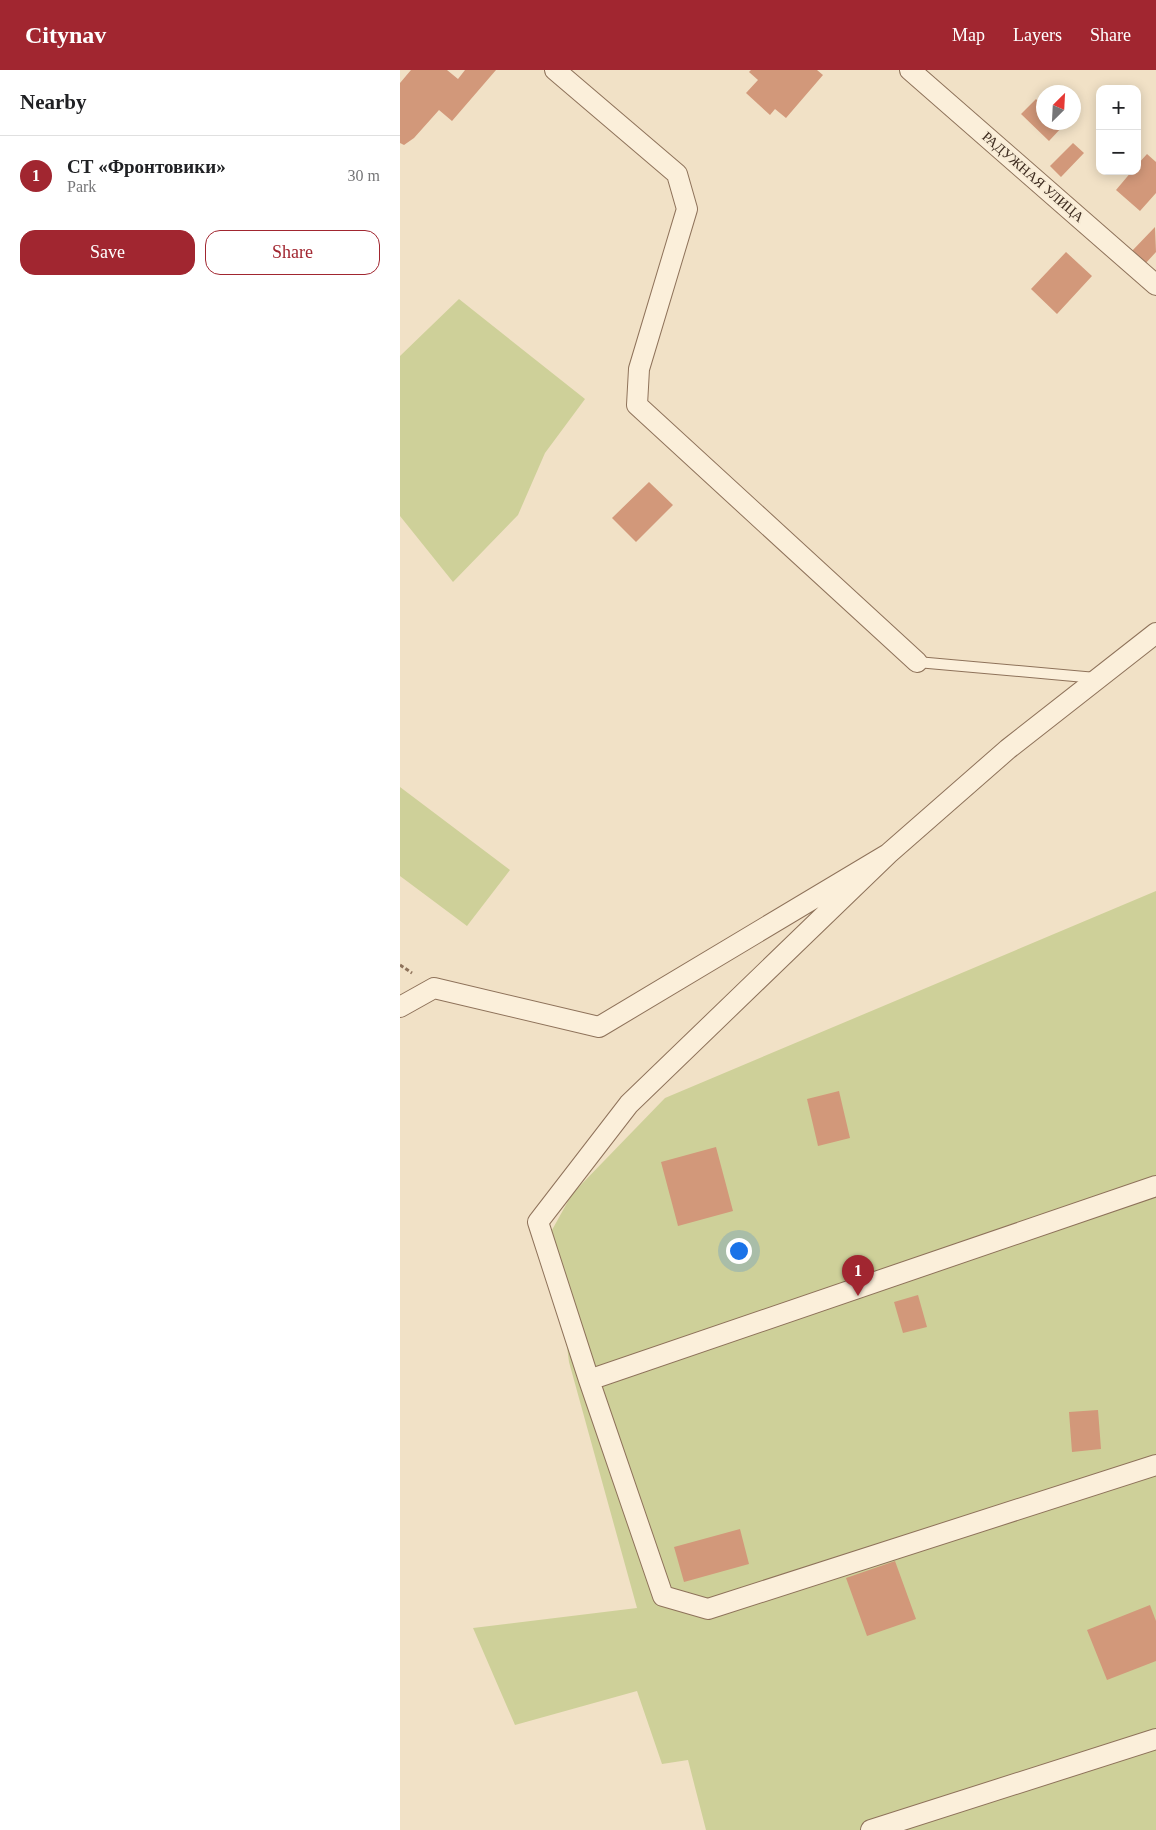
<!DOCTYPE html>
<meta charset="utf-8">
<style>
body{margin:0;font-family:Georgia,serif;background:#f6f6f6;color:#202124}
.controls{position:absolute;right:15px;top:15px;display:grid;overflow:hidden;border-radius:10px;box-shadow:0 2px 12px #0003}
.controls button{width:45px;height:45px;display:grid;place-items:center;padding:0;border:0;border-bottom:1px solid #e0e0e0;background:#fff;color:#202124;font:25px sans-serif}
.compass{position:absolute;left:636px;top:15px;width:45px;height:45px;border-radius:50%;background:#fff;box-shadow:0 2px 12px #0003;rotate:24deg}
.you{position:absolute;left:338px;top:1180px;width:18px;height:18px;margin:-12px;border:4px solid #fff;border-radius:50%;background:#1a73e8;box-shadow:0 0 0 8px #1a73e833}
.badge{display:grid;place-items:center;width:32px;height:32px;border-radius:50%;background:#a12630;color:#fff;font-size:16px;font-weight:700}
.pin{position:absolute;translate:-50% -41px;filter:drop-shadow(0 1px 2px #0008)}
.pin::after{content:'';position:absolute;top:26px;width:18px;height:15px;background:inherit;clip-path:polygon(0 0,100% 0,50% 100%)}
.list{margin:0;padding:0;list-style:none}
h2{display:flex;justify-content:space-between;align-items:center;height:65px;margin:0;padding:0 20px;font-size:21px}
h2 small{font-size:16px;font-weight:400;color:#757577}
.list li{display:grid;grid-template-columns:32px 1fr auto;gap:15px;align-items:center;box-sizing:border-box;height:80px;padding:0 20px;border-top:1px solid #e0e0e0}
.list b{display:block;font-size:19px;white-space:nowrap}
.list p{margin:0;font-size:16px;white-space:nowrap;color:#757577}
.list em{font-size:16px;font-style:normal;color:#757577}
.actions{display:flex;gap:10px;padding:15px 20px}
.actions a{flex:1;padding:11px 0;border:1px solid #a12630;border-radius:15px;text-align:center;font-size:18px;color:#a12630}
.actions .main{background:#a12630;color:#fff}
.map{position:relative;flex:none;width:756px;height:1760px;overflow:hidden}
header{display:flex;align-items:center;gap:30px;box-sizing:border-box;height:70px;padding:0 25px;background:#a12630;color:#fff}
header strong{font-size:24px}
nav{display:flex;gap:28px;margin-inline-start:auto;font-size:18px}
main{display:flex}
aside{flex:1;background:#fff}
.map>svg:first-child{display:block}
.green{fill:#ced099}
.building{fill:#d2987a}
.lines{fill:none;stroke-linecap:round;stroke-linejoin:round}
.lane-casing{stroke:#8e725a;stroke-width:12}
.street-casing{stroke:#8e725a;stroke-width:22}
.path{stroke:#8e725a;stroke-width:3;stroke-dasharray:4 2.5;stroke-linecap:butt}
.lane{stroke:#fbefda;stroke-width:10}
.street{stroke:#fbefda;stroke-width:20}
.labels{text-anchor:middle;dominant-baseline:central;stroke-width:4;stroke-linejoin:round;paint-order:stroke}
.street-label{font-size:14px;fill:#3d2b1f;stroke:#f8ecd6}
</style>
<header>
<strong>Citynav</strong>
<nav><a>Map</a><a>Layers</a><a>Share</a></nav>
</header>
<main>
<aside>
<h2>Nearby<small></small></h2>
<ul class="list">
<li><span class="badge">1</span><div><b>СТ «Фронтовики»</b><p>Park</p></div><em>30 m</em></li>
</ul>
<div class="actions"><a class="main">Save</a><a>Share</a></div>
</aside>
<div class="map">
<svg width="756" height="1760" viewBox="0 0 756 1760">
<rect width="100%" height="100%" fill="#f1e1c6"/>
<path class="green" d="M 59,229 L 185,329 L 145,383 L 118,445 L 53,512 L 0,446 L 0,286 Z
M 0,717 L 110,800 L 67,856 L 0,806 Z
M 756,821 L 756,1760 L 306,1760 L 288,1690 L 262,1694 L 237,1621 L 115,1655 L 73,1558 L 237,1538 L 169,1292 L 152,1160 L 172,1124 L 265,1028 Z"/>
<path class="building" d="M 11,0 L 47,0 L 58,9 L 65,0 L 96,0 L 52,51 L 39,40 L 14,68 L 4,75 L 0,73 L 0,13 Z
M 351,0 L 417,0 L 423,5 L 386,48 L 375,39 L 370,45 L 346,23 L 358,10 L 349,2 Z
M 636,29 L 644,37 L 644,52 L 660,52 L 663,56 L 649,71 L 621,44 Z
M 673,73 L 684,83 L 661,107 L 650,96 Z
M 747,84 L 756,92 L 756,123 L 740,141 L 716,120 L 732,101 L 737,101 L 737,95 Z
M 755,157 L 756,182 L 745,194 L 731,182 Z
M 666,182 L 692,206 L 657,244 L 631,219 Z
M 249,412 L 273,435 L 236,472 L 212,448 Z
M 439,1021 L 450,1068 L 418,1076 L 407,1029 Z
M 316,1077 L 333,1141 L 278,1156 L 261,1092 Z
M 518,1225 L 527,1257 L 503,1263 L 494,1232 Z
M 698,1340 L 701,1379 L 672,1382 L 669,1342 Z
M 340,1459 L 349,1494 L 284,1512 L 274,1477 Z
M 495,1491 L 516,1549 L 467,1566 L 446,1508 Z
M 750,1535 L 756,1551 L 756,1591 L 707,1610 L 687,1560 Z"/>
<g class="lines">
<defs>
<path id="lane" d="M 517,592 L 696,608"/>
<path id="street" d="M 155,0 L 277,104 L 287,139 L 239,299 L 237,335 L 517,592
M 510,0 L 756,215
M 488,784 L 229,1034 L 138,1152 L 189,1310 L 263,1526 L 308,1539 L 756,1395
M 0,937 L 34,918 L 199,957 L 488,784 L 608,679 L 756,563
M 189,1310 L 756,1116
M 471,1760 L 756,1669"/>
</defs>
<use href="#lane" class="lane-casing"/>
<use href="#street" class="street-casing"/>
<path class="path" d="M 0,895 L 12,903"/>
<use href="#lane" class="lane"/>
<use href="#street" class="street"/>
</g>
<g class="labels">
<g class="street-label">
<text transform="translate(633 107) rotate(41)">РАДУЖНАЯ УЛИЦА</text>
</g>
</g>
</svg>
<div class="controls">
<button>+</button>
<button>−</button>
</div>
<svg class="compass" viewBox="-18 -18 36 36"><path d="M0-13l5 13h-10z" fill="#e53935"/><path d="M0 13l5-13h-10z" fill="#757577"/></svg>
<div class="you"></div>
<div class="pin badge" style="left:458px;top:1226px">1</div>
</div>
</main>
